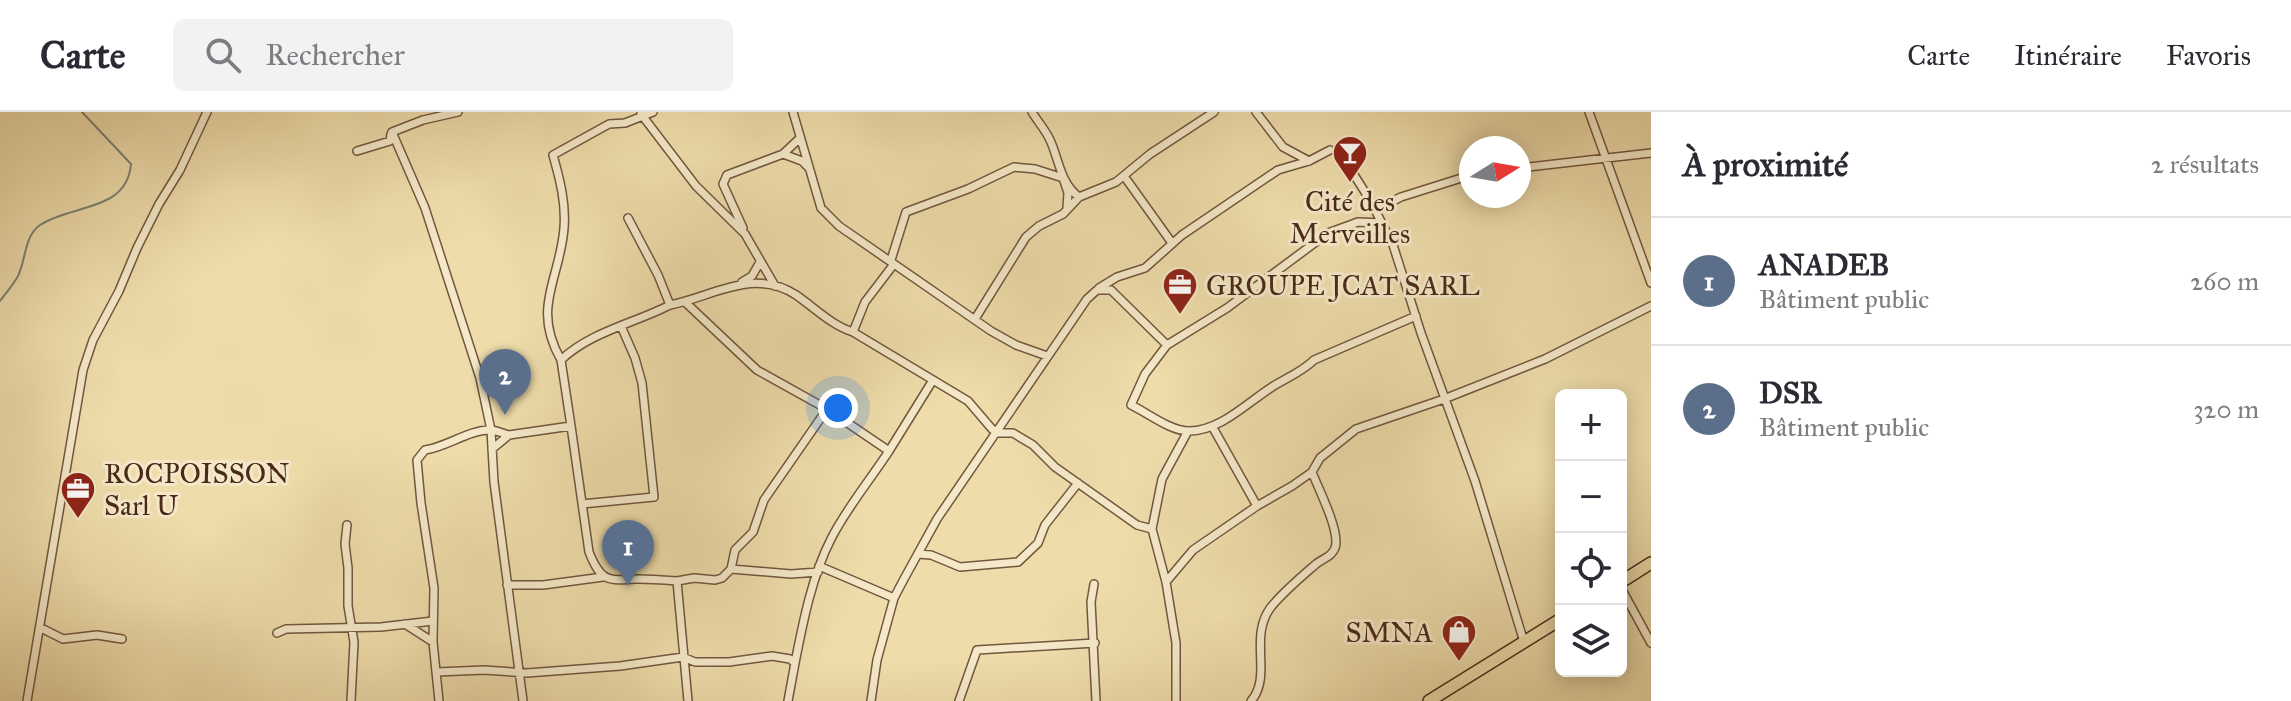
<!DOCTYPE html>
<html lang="fr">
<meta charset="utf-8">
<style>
body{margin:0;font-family:"IM FELL Great Primer",serif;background:#f2f2f3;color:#2b2b33}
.controls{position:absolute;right:24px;bottom:24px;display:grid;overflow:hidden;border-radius:12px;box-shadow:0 4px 20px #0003}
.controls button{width:72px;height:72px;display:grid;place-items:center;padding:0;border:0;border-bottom:2px solid #e1e1e2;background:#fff;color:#2b2b33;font:40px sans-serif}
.compass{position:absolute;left:1459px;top:24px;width:72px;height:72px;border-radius:50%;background:#fff;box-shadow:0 4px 20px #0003;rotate:79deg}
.you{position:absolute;left:838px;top:296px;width:28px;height:28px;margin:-20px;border:6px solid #fff;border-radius:50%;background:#1a73e8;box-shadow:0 0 0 12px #1a73e833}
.badge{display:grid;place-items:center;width:52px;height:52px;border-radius:50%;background:#0b8043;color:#fff;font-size:26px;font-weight:700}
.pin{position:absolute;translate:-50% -66px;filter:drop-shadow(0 2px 4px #0008)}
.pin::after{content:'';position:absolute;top:42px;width:28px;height:24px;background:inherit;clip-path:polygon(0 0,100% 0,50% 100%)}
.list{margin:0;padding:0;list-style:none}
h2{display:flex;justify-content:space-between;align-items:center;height:104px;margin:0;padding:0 32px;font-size:34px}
h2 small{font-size:26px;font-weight:400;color:#7c7c81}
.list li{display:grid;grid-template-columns:52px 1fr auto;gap:24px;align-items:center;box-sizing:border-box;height:128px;padding:0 32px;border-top:2px solid #e1e1e2}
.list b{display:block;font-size:30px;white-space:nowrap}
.list p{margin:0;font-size:26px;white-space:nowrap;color:#7c7c81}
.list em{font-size:26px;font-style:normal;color:#7c7c81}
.icon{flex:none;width:44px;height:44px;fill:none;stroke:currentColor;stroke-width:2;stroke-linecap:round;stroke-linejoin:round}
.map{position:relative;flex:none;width:1651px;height:589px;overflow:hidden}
header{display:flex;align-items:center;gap:48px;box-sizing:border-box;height:112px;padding:0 40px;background:#fff;border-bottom:2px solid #e1e1e2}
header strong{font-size:38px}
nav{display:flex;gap:44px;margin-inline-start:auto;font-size:28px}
.search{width:560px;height:72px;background:#f2f2f3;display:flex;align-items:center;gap:20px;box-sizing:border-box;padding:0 28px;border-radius:12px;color:#7c7c81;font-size:30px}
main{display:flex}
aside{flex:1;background:#fff}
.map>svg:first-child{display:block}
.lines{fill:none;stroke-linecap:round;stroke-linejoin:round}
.stream{stroke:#7a8074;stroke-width:2}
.minor-casing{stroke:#72563e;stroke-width:10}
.highway-casing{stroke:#492919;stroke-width:14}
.minor{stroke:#f4e8c8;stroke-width:7}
.highway{stroke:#eedcab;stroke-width:11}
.labels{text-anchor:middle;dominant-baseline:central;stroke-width:6;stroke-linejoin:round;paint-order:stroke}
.poi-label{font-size:28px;fill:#492919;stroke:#f4e8c8;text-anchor:start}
</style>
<header>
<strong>Carte</strong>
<div class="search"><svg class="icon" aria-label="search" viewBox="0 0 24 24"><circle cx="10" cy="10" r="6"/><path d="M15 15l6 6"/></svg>Rechercher</div>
<nav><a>Carte</a><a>Itinéraire</a><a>Favoris</a></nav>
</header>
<main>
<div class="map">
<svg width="1651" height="589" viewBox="0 0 1651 589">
<rect width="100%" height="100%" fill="#eedcab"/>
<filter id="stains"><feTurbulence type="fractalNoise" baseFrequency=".0025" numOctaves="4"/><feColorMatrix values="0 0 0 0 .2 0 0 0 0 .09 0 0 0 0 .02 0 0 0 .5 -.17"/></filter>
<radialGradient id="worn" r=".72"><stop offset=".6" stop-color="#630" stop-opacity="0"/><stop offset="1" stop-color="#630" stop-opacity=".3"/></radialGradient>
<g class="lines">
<path class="stream" d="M 0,189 C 6,181 13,173 18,164 C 26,148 24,124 40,113 C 72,92 127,100 131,52 L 82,0"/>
<defs>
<path id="minor" d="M 458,0 L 423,8 L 392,20 L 425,96 L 480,266 L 491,318 L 494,370 L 523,589
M 793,0 L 821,96 L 839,114 L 991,219 L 1016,233 L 1047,244
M 1032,0 C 1038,10 1045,17 1050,28 C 1059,47 1060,71 1079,85 L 1116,70 L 1150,42 L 1214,0
M 1256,0 L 1283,35 L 1309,49
M 1589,0 L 1651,171
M 641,2 L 696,74 L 745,122 L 775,174
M 357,39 L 390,29 L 391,22
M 783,42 L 802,49 L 809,56
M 1344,47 L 1370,88 L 1393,133 L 1421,221 L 1475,369 L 1524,530
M 1519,56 L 1651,41
M 1124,64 L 1172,131
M 1375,98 L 1401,85 L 1471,63
M 1382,111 L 1358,110 L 1328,121 L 1227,196 L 1167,233 L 1145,262 L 1131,293 C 1148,301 1170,319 1189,319 C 1220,319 1247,291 1272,275 C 1286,266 1302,260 1314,248 L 1416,204
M 743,116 L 723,72 L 727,63 L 783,42 L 800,26
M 891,148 L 906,100 L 968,77 L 1014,55 L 1035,57 L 1063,66 L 1068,81 L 1067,95
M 742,170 L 752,164 L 760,150
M 1099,176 L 1117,165 L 1145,156 L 1182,123 L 1278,58 L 1309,49 L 1330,38
M 685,190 L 757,258 L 827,297 L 889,339 C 870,368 846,397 831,427 C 812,464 803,510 795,551
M 670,193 C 712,185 754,155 796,183 C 815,196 831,213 853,220 L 865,190 L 894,152
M 975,207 L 1026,125 L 1039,114 L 1063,102 L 1079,85
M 853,220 L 968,289 L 992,317 L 998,321 L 1013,321 L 1033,333 L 1055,355 L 1137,413 L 1152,417
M 561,248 C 531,195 560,168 564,116 C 566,91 560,68 553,43 L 609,12 L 625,11 L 653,0
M 571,314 L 561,248 C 590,220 635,211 670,193 L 658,163 L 628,106
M 1212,314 L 1257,394
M 492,337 L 509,323 L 571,314 L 589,440 C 601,470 608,469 638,467 C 651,467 664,468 677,469 L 688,589
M 889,339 L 933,268
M 582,392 L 654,385 L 642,271 L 635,246 L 621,214
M 347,413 L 345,432 L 348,456 L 348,494 L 354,530 L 351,589
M 918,442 L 931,443 L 960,455 L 1018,450 L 1038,431 L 1045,413 L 1078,371
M 819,454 L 894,486
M 731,457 L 791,462 L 818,460
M 677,469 L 694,466 L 715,468 L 722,466 L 731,457 L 735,438 L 753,420 L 764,388 L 827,297
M 1166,470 L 1193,438 L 1257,394 L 1292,374 L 1312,360 L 1320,346 L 1356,317 L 1444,287 L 1545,247 L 1651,194
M 1094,472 L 1091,490 L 1096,589
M 507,473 L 543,473 L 603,465
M 1621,476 L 1651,531
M 405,512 L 433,530
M 41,516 L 63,527 L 97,523 L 122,527
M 277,521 L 286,517 L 381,515 L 433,509
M 437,560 L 484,558 L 527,561 L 620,554 L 683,545 L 695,550 L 729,550 L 772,544 L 790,547 L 795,551 L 788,589
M 27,589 L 83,258 L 93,228 L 119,179 L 137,136 L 159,92 L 180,58 L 207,0
M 439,589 L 433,530 L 434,476 L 421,391 L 417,348 L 425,338 C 447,335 468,318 490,318 C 496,318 504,322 509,323
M 871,589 L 877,548 L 894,486 L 904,467 L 937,407 L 1087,187 L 1097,178 L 1111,178 L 1167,233
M 959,589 L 977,538 L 1095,531
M 1176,589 L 1176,531 L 1166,470 L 1152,417 L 1162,367 L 1188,319
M 1251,589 C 1273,564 1248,525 1271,495 C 1284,479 1301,465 1316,452 C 1321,448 1327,446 1331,442 C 1334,439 1336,435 1336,430 C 1336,411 1319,378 1312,360"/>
<path id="highway" d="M 1621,470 L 1651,451
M 1429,589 L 1561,507"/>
</defs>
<use href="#minor" class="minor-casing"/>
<use href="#highway" class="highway-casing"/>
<use href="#minor" class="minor"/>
<use href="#highway" class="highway"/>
</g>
<defs>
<symbol id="bar-pin" viewBox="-11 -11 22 30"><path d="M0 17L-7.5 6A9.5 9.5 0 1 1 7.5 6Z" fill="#8f2418" stroke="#f4e8c8"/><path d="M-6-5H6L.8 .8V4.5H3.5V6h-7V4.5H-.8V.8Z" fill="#fff"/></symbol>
<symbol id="office-pin" viewBox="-11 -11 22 30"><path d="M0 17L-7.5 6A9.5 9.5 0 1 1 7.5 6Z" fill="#8f2418" stroke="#f4e8c8"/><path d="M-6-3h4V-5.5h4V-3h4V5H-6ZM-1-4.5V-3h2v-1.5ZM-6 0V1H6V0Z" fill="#fff"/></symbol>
<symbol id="shop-pin" viewBox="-11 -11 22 30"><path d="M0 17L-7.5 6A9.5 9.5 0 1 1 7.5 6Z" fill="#8f2418" stroke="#f4e8c8"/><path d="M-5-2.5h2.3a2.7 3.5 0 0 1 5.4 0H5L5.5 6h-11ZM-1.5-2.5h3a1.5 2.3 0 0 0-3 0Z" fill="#fff"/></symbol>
</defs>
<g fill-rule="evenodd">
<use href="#bar-pin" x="1330" y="21" width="40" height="54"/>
<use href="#office-pin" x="1160" y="153" width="40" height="54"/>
<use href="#office-pin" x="58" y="357" width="40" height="54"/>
<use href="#shop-pin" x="1439" y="500" width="40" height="54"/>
</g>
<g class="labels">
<g class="poi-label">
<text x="1350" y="89" text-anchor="middle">Cité des<tspan x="1350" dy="32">Merveilles</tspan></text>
<text x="1206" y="173">GROUPE JCAT SARL</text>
<text x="104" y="361">ROCPOISSON<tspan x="104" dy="32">Sarl U</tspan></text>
<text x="1433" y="520" text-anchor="end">SMNA</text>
</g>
</g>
<rect width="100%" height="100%" filter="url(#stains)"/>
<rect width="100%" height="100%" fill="url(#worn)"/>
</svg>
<div class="controls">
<button>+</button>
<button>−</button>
<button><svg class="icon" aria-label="locate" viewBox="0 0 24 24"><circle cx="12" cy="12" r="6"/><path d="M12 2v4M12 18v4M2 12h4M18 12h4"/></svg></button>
<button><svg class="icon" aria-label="layers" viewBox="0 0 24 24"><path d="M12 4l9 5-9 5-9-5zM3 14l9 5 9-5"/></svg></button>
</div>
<svg class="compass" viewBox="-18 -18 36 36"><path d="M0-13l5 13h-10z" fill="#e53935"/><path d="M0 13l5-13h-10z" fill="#7c7c81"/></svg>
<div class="you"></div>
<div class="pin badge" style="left:628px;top:474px;background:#5c6f8a">1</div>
<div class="pin badge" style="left:505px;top:303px;background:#5c6f8a">2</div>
</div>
<aside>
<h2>À proximité<small>2 résultats</small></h2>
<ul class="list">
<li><span class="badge" style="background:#5c6f8a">1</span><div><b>ANADEB</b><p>Bâtiment public</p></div><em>260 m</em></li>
<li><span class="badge" style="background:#5c6f8a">2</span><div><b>DSR</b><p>Bâtiment public</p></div><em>320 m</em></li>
</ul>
</aside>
</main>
